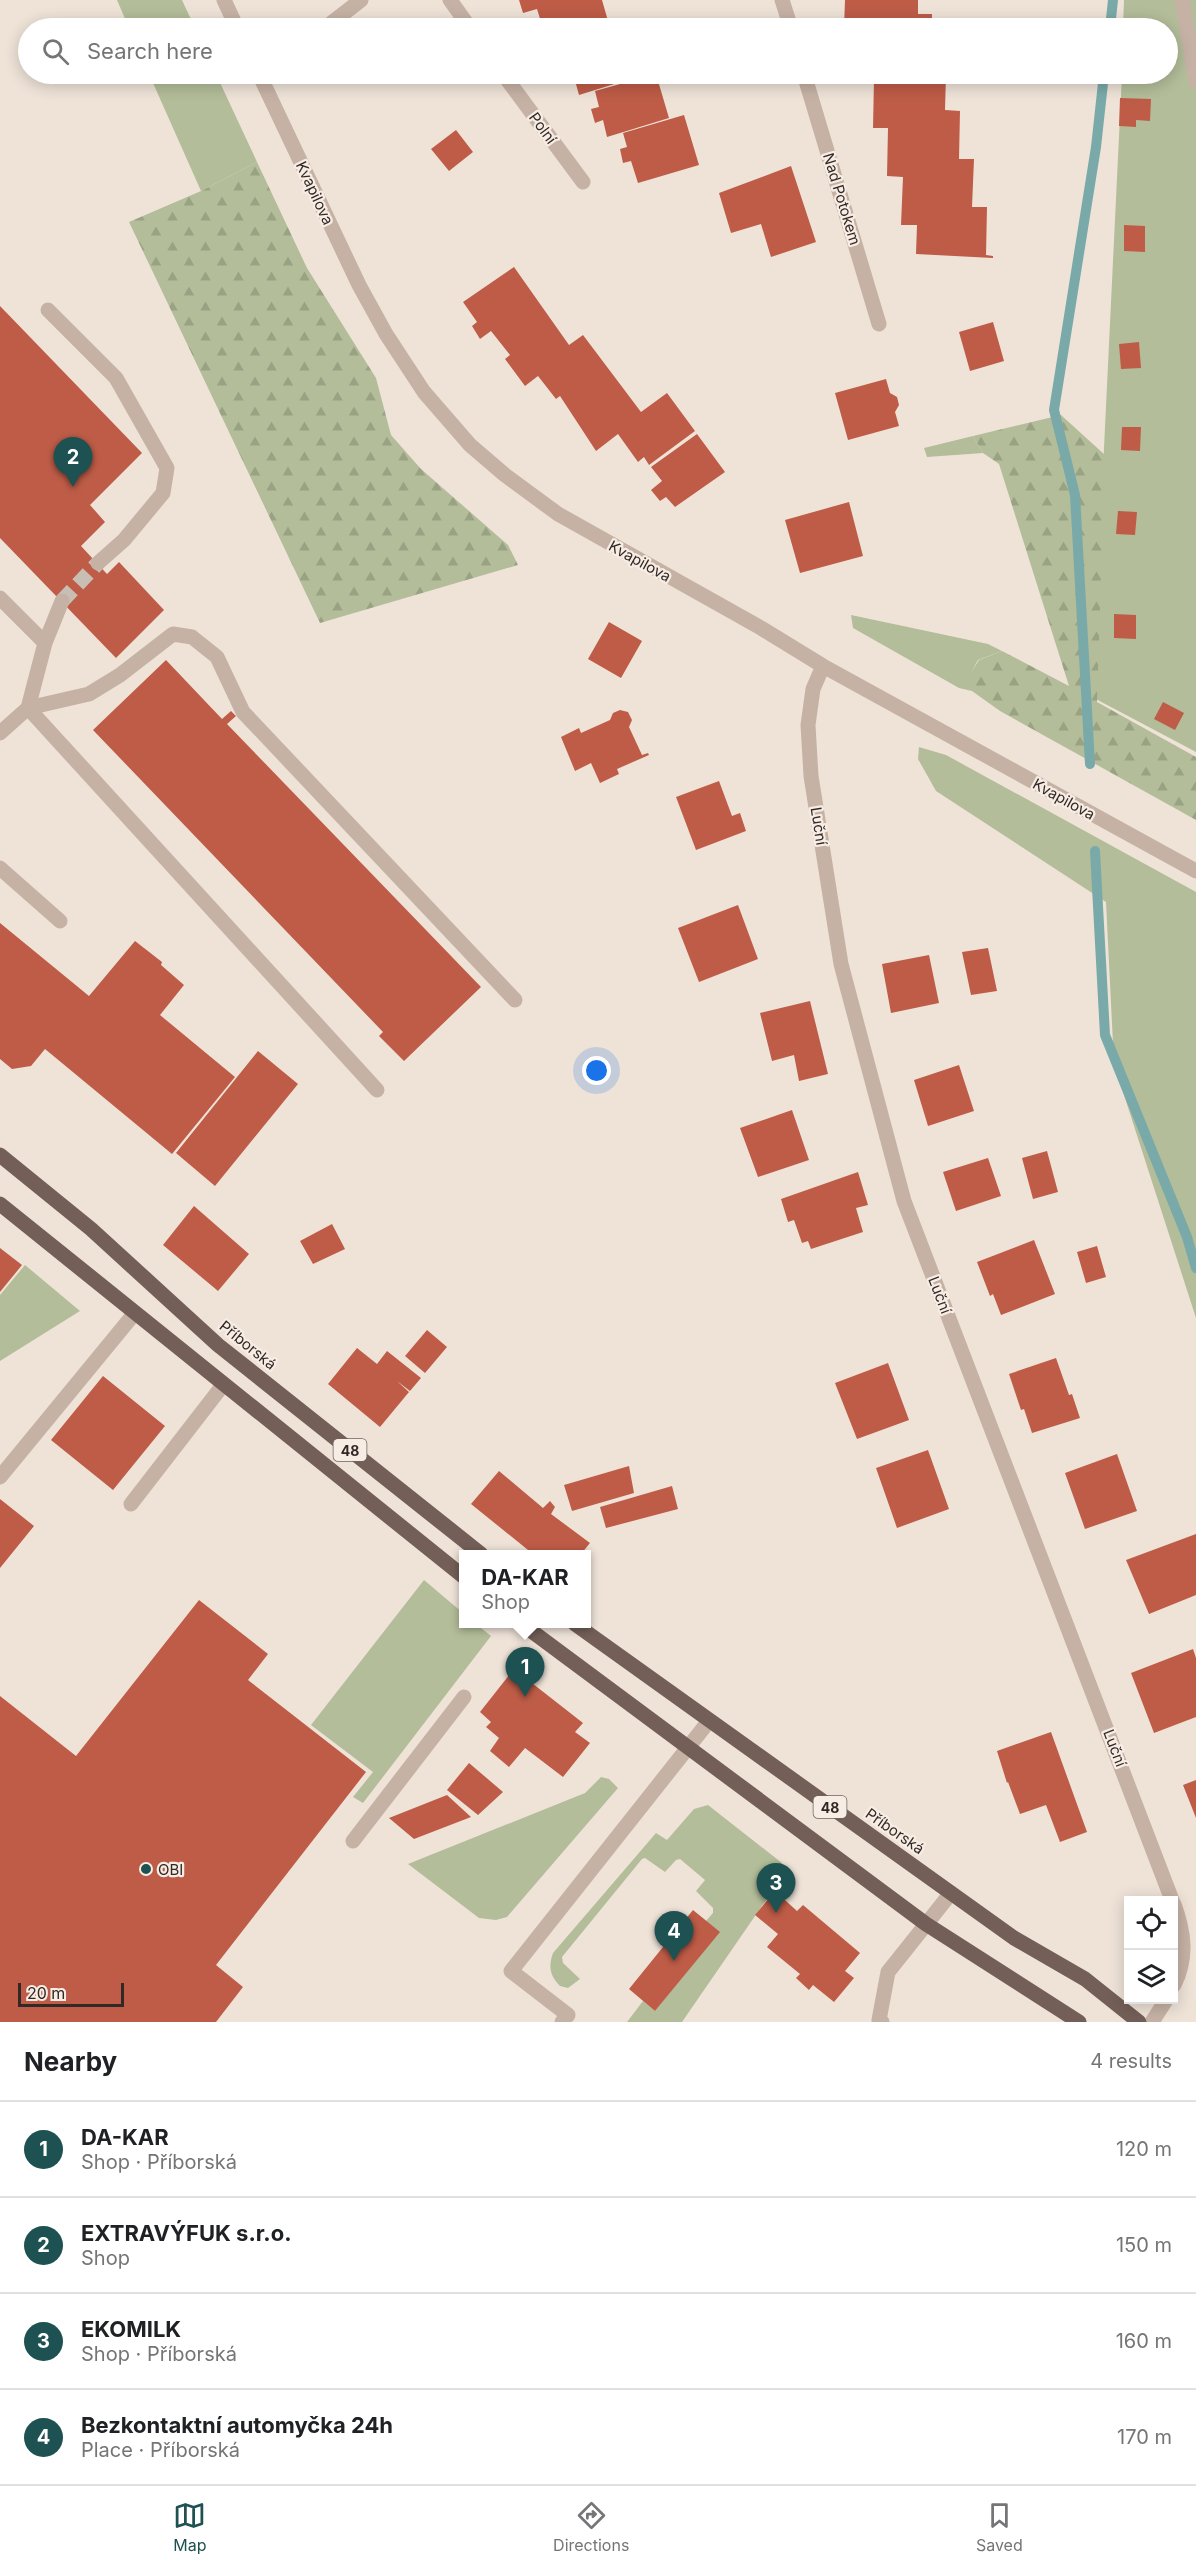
<!DOCTYPE html>
<meta charset="utf-8">
<style>
body{margin:0;font-family:Inter,sans-serif;background:#f6f6f6;color:#202124}
.controls{position:absolute;right:18px;bottom:18px;display:grid;overflow:hidden;border-radius:0px;box-shadow:0 3px 15px #0003}
.controls button{width:54px;height:54px;display:grid;place-items:center;padding:0;border:0;border-bottom:2px solid #e0e0e0;background:#fff;color:#202124;font:30px sans-serif}
.scale{position:absolute;left:18px;bottom:15px;width:106px;box-sizing:border-box;padding-left:6px;border:3px solid #322926;border-top:0;font-size:16px;line-height:21px;white-space:nowrap;color:#322926;-webkit-text-stroke:4px #f7ede4;paint-order:stroke}
.you{position:absolute;left:597px;top:1071px;width:21px;height:21px;margin:-15px;border:4px solid #fff;border-radius:50%;background:#1a73e8;box-shadow:0 0 0 9px #1a73e833}
.badge{display:grid;place-items:center;width:39px;height:39px;border-radius:50%;background:#1e5151;color:#fff;font-size:20px;font-weight:700}
.pin{position:absolute;translate:-50% -50px;filter:drop-shadow(0 2px 3px #0008)}
.pin::after{content:'';position:absolute;top:32px;width:21px;height:18px;background:inherit;clip-path:polygon(0 0,100% 0,50% 100%)}
.popup{position:absolute;left:459px;top:1550px;width:132px;height:78px;box-sizing:border-box;display:grid;place-content:center;border-radius:0px;background:#fff;filter:drop-shadow(0 2px 4px #0005);font-size:20px;white-space:nowrap;color:#757577}
.popup b{font-size:22px;color:#202124}
.popup::after{content:'';position:absolute;left:50%;top:100%;margin-left:-12px;border:12px solid transparent;border-top-color:#fff}
.list{margin:0;padding:0;list-style:none}
h2{display:flex;justify-content:space-between;align-items:center;height:78px;margin:0;padding:0 24px;font-size:26px}
h2 small{font-size:20px;font-weight:400;color:#757577}
.list li{display:grid;grid-template-columns:39px 1fr auto;gap:18px;align-items:center;box-sizing:border-box;height:96px;padding:0 24px;border-top:2px solid #e0e0e0}
.list b{display:block;font-size:22px;white-space:nowrap}
.list p{margin:0;font-size:20px;white-space:nowrap;color:#757577}
.list em{font-size:20px;font-style:normal;color:#757577}
.icon{flex:none;width:33px;height:33px;fill:none;stroke:currentColor;stroke-width:2;stroke-linecap:round;stroke-linejoin:round}
.map{position:relative;flex:none;width:1196px;height:2022px;overflow:hidden}
.search{position:absolute;background:#fff;box-shadow:0 3px 15px #0003;left:18px;right:18px;top:18px;height:66px;display:flex;align-items:center;gap:15px;box-sizing:border-box;padding:0 21px;border-radius:33px;color:#757577;font-size:22px}
.sheet{height:462px;background:#fff}
nav{display:flex;justify-content:space-around;align-items:center;box-sizing:border-box;height:84px;border-top:2px solid #e0e0e0;background:#fff;font-size:16px;color:#757577}
nav a{display:grid;justify-items:center;gap:3px}
nav .on{color:#1e5151}
.map>svg:first-child{display:block}
.green{fill:#b3bd99}
.forest{fill:url(#forest-firs)}
.lines{fill:none;stroke-linecap:round;stroke-linejoin:round}
.stream{stroke:#79aaa9;stroke-width:10}
.building{fill:#be5c47}
.minor-tunnel{stroke:#c9beb4;stroke-width:15;stroke-dasharray:15 8;stroke-linecap:butt}
.minor{stroke:#c6b2a5;stroke-width:15}
.major{stroke:#735f58;stroke-width:15}
.poi-dot{fill:#1e5151;stroke:#f7ede4;stroke-width:2}
.labels{text-anchor:middle;dominant-baseline:central;stroke-width:4.5;stroke-linejoin:round;paint-order:stroke}
.shield{fill:#f7ede4;stroke:#6d645f;stroke-width:1.5}
.shield-label{font-size:14px;font-weight:bold;fill:#322926}
.street-label{font-size:15px;fill:#322926;stroke:#f7ede4}
.poi-label{font-size:15px;fill:#322926;stroke:#f7ede4;text-anchor:start}
</style>
<div class="map">
<svg width="1196" height="2022" viewBox="0 0 1196 2022">
<defs>
<pattern id="forest-firs" width="22" height="20" patternUnits="userSpaceOnUse" patternTransform="scale(1.5)"><rect width="22" height="20" fill="#b3bd99"/><path d="M5 1l3.5 6h-7zM16 11l3.5 6h-7z" fill="#9aa284"/></pattern>
</defs>
<rect width="100%" height="100%" fill="#efe3d8"/>
<path class="green" d="M 117,0 L 182,0 L 195,28 L 129,28 Z
M 1124,0 L 1196,0 L 1196,752 L 1092,697 L 1122,74 L 1168,74 L 1168,28 L 1123,28 Z
M 149,74 L 216,74 L 257,162 L 201,191 Z
M 973,436 L 983,453 L 927,457 L 924,448 Z
M 851,615 L 988,644 L 1002,651 L 978,660 L 972,671 L 972,691 L 959,688 L 853,628 Z
M 919,747 L 946,755 L 1196,892 L 1196,1318 L 1114,1064 L 1106,902 L 936,791 L 918,759 Z
M 25,1265 L 80,1311 L 0,1361 L 0,1295 Z
M 424,1580 L 463,1613 L 464,1624 L 476,1624 L 491,1636 L 363,1803 L 353,1797 L 373,1772 L 311,1725 Z
M 601,1777 L 609,1779 L 618,1788 L 507,1917 L 496,1920 L 479,1918 L 408,1864 L 585,1793 Z
M 708,1805 L 782,1863 L 782,1877 L 682,2022 L 627,2022 L 643,2001 L 655,2011 L 719,1932 L 706,1921 L 713,1913 L 713,1908 L 696,1891 L 705,1880 L 680,1859 L 676,1860 L 665,1872 L 645,1858 L 642,1859 L 562,1957 L 563,1963 L 580,1979 L 568,1988 L 560,1986 C 550,1976 548,1967 553,1953 L 656,1833 L 667,1840 L 694,1809 Z"/>
<path class="forest" d="M 257,162 L 307,268 L 376,378 L 391,435 L 421,469 L 508,545 L 518,565 L 320,623 L 129,222 L 201,191 Z
M 1061,415 L 1105,455 L 1097,702 L 1196,757 L 1196,820 L 1000,711 L 972,691 L 972,671 L 979,660 L 1002,651 L 1069,686 L 999,464 L 983,453 L 973,436 Z"/>
<g class="lines">
<path class="stream" d="M 1110,28 L 1113,0
M 1090,764 L 1075,495 L 1054,410 L 1096,147 L 1104,74
M 1095,851 L 1105,1035 L 1187,1237 L 1196,1268"/>
</g>
<path class="building" d="M 519,0 L 602,0 L 610,28 L 532,28 L 542,25 L 537,9 L 523,13 Z
M 845,0 L 918,0 L 918,14 L 932,14 L 932,28 L 844,28 Z
M 565,74 L 640,74 L 640,76 L 579,95 L 574,77 L 566,79 Z
M 656,74 L 669,118 L 607,137 L 603,120 L 595,123 L 591,109 L 599,107 L 595,91 Z
M 859,74 L 946,74 L 945,110 L 960,111 L 959,159 L 974,159 L 972,207 L 987,207 L 986,255 L 993,256 L 993,258 L 916,254 L 917,225 L 901,225 L 903,177 L 887,176 L 888,128 L 873,128 L 874,79 L 858,79 Z
M 1120,98 L 1151,99 L 1150,121 L 1136,120 L 1136,127 L 1119,126 Z
M 684,115 L 699,165 L 638,183 L 631,161 L 623,163 L 620,149 L 627,147 L 623,133 Z
M 456,130 L 473,152 L 449,171 L 431,149 Z
M 791,166 L 816,242 L 771,257 L 761,224 L 731,233 L 719,193 Z
M 1124,225 L 1145,226 L 1145,252 L 1124,251 Z
M 514,267 L 569,345 L 583,335 L 641,412 L 667,393 L 695,431 L 649,465 L 644,457 L 638,462 L 618,434 L 596,451 L 560,396 L 556,399 L 538,376 L 525,386 L 505,359 L 510,355 L 491,331 L 480,339 L 472,326 L 477,322 L 463,302 Z
M 0,306 L 142,453 L 90,505 L 105,522 L 81,546 L 107,574 L 119,562 L 164,610 L 116,658 L 0,538 Z
M 993,322 L 1004,361 L 970,371 L 959,332 Z
M 1139,342 L 1141,368 L 1121,369 L 1119,344 Z
M 886,379 L 890,393 L 897,397 L 899,405 L 895,412 L 899,426 L 848,440 L 835,393 Z
M 1122,427 L 1141,427 L 1140,451 L 1121,450 Z
M 697,434 L 725,472 L 675,507 L 666,497 L 660,501 L 651,490 L 662,481 L 651,467 Z
M 849,502 L 863,556 L 800,573 L 785,520 Z
M 1118,511 L 1137,512 L 1135,535 L 1116,534 Z
M 1114,614 L 1136,615 L 1136,639 L 1114,638 Z
M 609,622 L 642,641 L 621,678 L 588,659 Z
M 166,660 L 222,719 L 231,711 L 236,716 L 227,724 L 481,987 L 404,1061 L 379,1036 L 383,1032 L 93,730 Z
M 1163,702 L 1184,713 L 1175,730 L 1154,719 Z
M 620,710 L 628,712 L 632,720 L 629,727 L 642,755 L 648,753 L 649,755 L 617,769 L 619,774 L 600,783 L 591,763 L 575,771 L 561,737 L 579,728 L 581,733 L 610,720 L 613,713 Z
M 719,781 L 732,816 L 740,813 L 746,831 L 696,850 L 676,797 Z
M 738,905 L 758,959 L 699,982 L 678,928 Z
M 0,923 L 89,996 L 135,941 L 162,962 L 161,965 L 184,985 L 160,1015 L 235,1077 L 172,1154 L 45,1049 L 31,1066 L 12,1069 L 0,1059 Z
M 988,948 L 997,991 L 971,995 L 962,952 Z
M 929,955 L 939,1003 L 891,1013 L 882,964 Z
M 810,1001 L 828,1074 L 799,1081 L 794,1055 L 772,1061 L 760,1013 Z
M 258,1051 L 298,1084 L 215,1186 L 176,1153 Z
M 959,1065 L 974,1111 L 928,1126 L 914,1080 Z
M 792,1110 L 809,1160 L 758,1177 L 740,1128 Z
M 1047,1151 L 1058,1192 L 1033,1199 L 1022,1158 Z
M 988,1158 L 1001,1196 L 956,1211 L 943,1172 Z
M 858,1172 L 868,1205 L 856,1208 L 863,1232 L 811,1249 L 808,1241 L 802,1243 L 794,1220 L 788,1222 L 781,1199 Z
M 194,1206 L 249,1254 L 218,1291 L 163,1245 Z
M 332,1224 L 345,1249 L 313,1264 L 300,1241 Z
M 1034,1240 L 1055,1294 L 1001,1315 L 993,1294 L 990,1296 L 977,1262 Z
M 1097,1246 L 1106,1277 L 1086,1283 L 1077,1252 Z
M 0,1248 L 22,1265 L 0,1292 Z
M 427,1330 L 447,1347 L 425,1373 L 405,1356 Z
M 357,1348 L 377,1364 L 387,1351 L 421,1378 L 410,1391 L 397,1381 L 409,1392 L 380,1427 L 328,1384 Z
M 1056,1358 L 1069,1395 L 1072,1394 L 1080,1418 L 1032,1433 L 1024,1409 L 1021,1410 L 1009,1374 Z
M 888,1363 L 909,1420 L 857,1439 L 835,1383 Z
M 103,1376 L 165,1426 L 113,1490 L 51,1440 Z
M 928,1450 L 949,1509 L 897,1528 L 876,1468 Z
M 1117,1454 L 1137,1511 L 1085,1529 L 1065,1473 Z
M 629,1466 L 634,1493 L 572,1511 L 564,1485 Z
M 499,1471 L 543,1508 L 550,1501 L 555,1507 L 551,1514 L 590,1543 L 581,1554 L 533,1554 L 471,1504 Z
M 672,1486 L 678,1509 L 606,1528 L 600,1507 Z
M 0,1499 L 34,1526 L 0,1568 Z
M 1196,1534 L 1196,1595 L 1149,1614 L 1126,1560 Z
M 199,1600 L 268,1654 L 248,1680 L 366,1772 L 216,1965 L 243,1987 L 216,2022 L 0,2022 L 0,1696 L 76,1756 Z
M 1193,1649 L 1196,1658 L 1196,1717 L 1154,1733 L 1131,1673 Z
M 514,1669 L 583,1723 L 575,1732 L 590,1743 L 563,1777 L 525,1748 L 509,1767 L 490,1751 L 499,1738 L 486,1727 L 491,1722 L 480,1712 Z
M 1051,1732 L 1087,1832 L 1060,1842 L 1046,1805 L 1020,1814 L 1008,1782 L 1007,1783 L 997,1751 Z
M 469,1763 L 503,1792 L 478,1815 L 447,1790 Z
M 1196,1780 L 1196,1818 L 1183,1785 Z
M 447,1795 L 471,1817 L 414,1839 L 389,1818 Z
M 775,1891 L 797,1911 L 803,1905 L 860,1953 L 845,1971 L 854,1978 L 834,2002 L 813,1985 L 809,1990 L 796,1978 L 800,1974 L 767,1947 L 778,1934 L 755,1915 Z
M 693,1910 L 720,1932 L 655,2011 L 629,1989 Z"/>
<g class="lines">
<path class="minor-tunnel" d="M 62,601 L 98,563"/>
<path class="minor" d="M 224,0 L 237,28
M 450,0 L 470,28
M 782,0 L 791,28
M 1182,0 L 1196,82
M 325,28 L 361,0
M 259,74 L 359,285 L 386,334 L 424,392 L 470,445 L 505,475 L 558,514 L 761,628 L 823,666 L 1196,871
M 503,74 L 583,182
M 804,74 L 879,324
M 48,310 L 116,378 L 167,468 L 163,493 L 124,540 L 98,563
M 0,598 L 45,643
M 823,666 L 813,689 L 808,725 L 811,776 L 841,964 L 904,1201 L 1172,1900
M 0,733 L 28,708 L 45,643 L 62,601
M 0,868 L 60,921
M 377,1090 L 28,708 L 89,694 L 120,675 L 173,634 L 192,637 L 217,657 L 243,712 L 515,1000
M 0,1477 L 134,1314
M 131,1504 L 223,1385
M 353,1841 L 464,1697
M 1174,1904 C 1184,1932 1188,1957 1174,1985
M 562,2022 L 568,2015 L 511,1971 L 709,1721
M 882,2022 L 879,2020 L 888,1972 L 951,1893
M 1152,2022 L 1166,2000"/>
<path class="major" d="M 0,1155 L 91,1229 L 218,1345 L 481,1554
M 0,1204 L 464,1577
M 522,1624 L 926,1924 L 1079,2022
M 575,1624 L 1014,1938 L 1085,1979 L 1139,2022"/>
</g>
<circle class="poi-dot" cx="146" cy="1869" r="6"/>
<g class="labels">
<g class="shield">
<rect x="333.5" y="1439" width="33" height="22" rx="4.5"/>
<rect x="813.5" y="1796" width="33" height="22" rx="4.5"/>
</g>
<g class="shield-label">
<text x="350" y="1450">48</text>
<text x="830" y="1807">48</text>
</g>
<g class="street-label">
<text transform="translate(543 128) rotate(54)">Polní</text>
<text transform="translate(315 193) rotate(65)">Kvapilova</text>
<text transform="translate(842 199) rotate(73)">Nad Potokem</text>
<text transform="translate(640 561) rotate(29)">Kvapilova</text>
<text transform="translate(1064 799) rotate(29)">Kvapilova</text>
<text transform="translate(819 826) rotate(81)">Luční</text>
<text transform="translate(940 1295) rotate(69)">Luční</text>
<text transform="translate(248 1345) rotate(39)">Příborská</text>
<text transform="translate(1115 1748) rotate(69)">Luční</text>
<text transform="translate(895 1831) rotate(35)">Příborská</text>
</g>
<g class="poi-label">
<text x="158" y="1869">OBI</text>
</g>
</g>
</svg>
<div class="controls">
<button><svg class="icon" aria-label="locate" viewBox="0 0 24 24"><circle cx="12" cy="12" r="6"/><path d="M12 2v4M12 18v4M2 12h4M18 12h4"/></svg></button>
<button><svg class="icon" aria-label="layers" viewBox="0 0 24 24"><path d="M12 4l9 5-9 5-9-5zM3 14l9 5 9-5"/></svg></button>
</div>
<div class="scale">20 m</div>
<div class="you"></div>
<div class="pin badge" style="left:525px;top:1697px">1</div>
<div class="popup"><b>DA-KAR</b>Shop</div>
<div class="pin badge" style="left:73px;top:487px">2</div>
<div class="pin badge" style="left:776px;top:1913px">3</div>
<div class="pin badge" style="left:674px;top:1961px">4</div>
<div class="search"><svg class="icon" aria-label="search" viewBox="0 0 24 24"><circle cx="10" cy="10" r="6"/><path d="M15 15l6 6"/></svg>Search here</div>
</div>
<section class="sheet">
<h2>Nearby<small>4 results</small></h2>
<ul class="list">
<li><span class="badge">1</span><div><b>DA-KAR</b><p>Shop · Příborská</p></div><em>120 m</em></li>
<li><span class="badge">2</span><div><b>EXTRAVÝFUK s.r.o.</b><p>Shop</p></div><em>150 m</em></li>
<li><span class="badge">3</span><div><b>EKOMILK</b><p>Shop · Příborská</p></div><em>160 m</em></li>
<li><span class="badge">4</span><div><b>Bezkontaktní automyčka 24h</b><p>Place · Příborská</p></div><em>170 m</em></li>
</ul>
</section>
<nav>
<a class="on"><svg class="icon" aria-label="map" viewBox="0 0 24 24"><path d="M3 6l6-2 6 2 6-2v14l-6 2-6-2-6 2zM9 4v14M15 6v14"/></svg>Map</a>
<a><svg class="icon" aria-label="directions" viewBox="0 0 24 24"><path d="M12 3l9 9-9 9-9-9zM9 14v-3h6M13 9l2 2-2 2"/></svg>Directions</a>
<a><svg class="icon" aria-label="saved" viewBox="0 0 24 24"><path d="M7 4h10v16l-5-4-5 4z"/></svg>Saved</a>
</nav>
